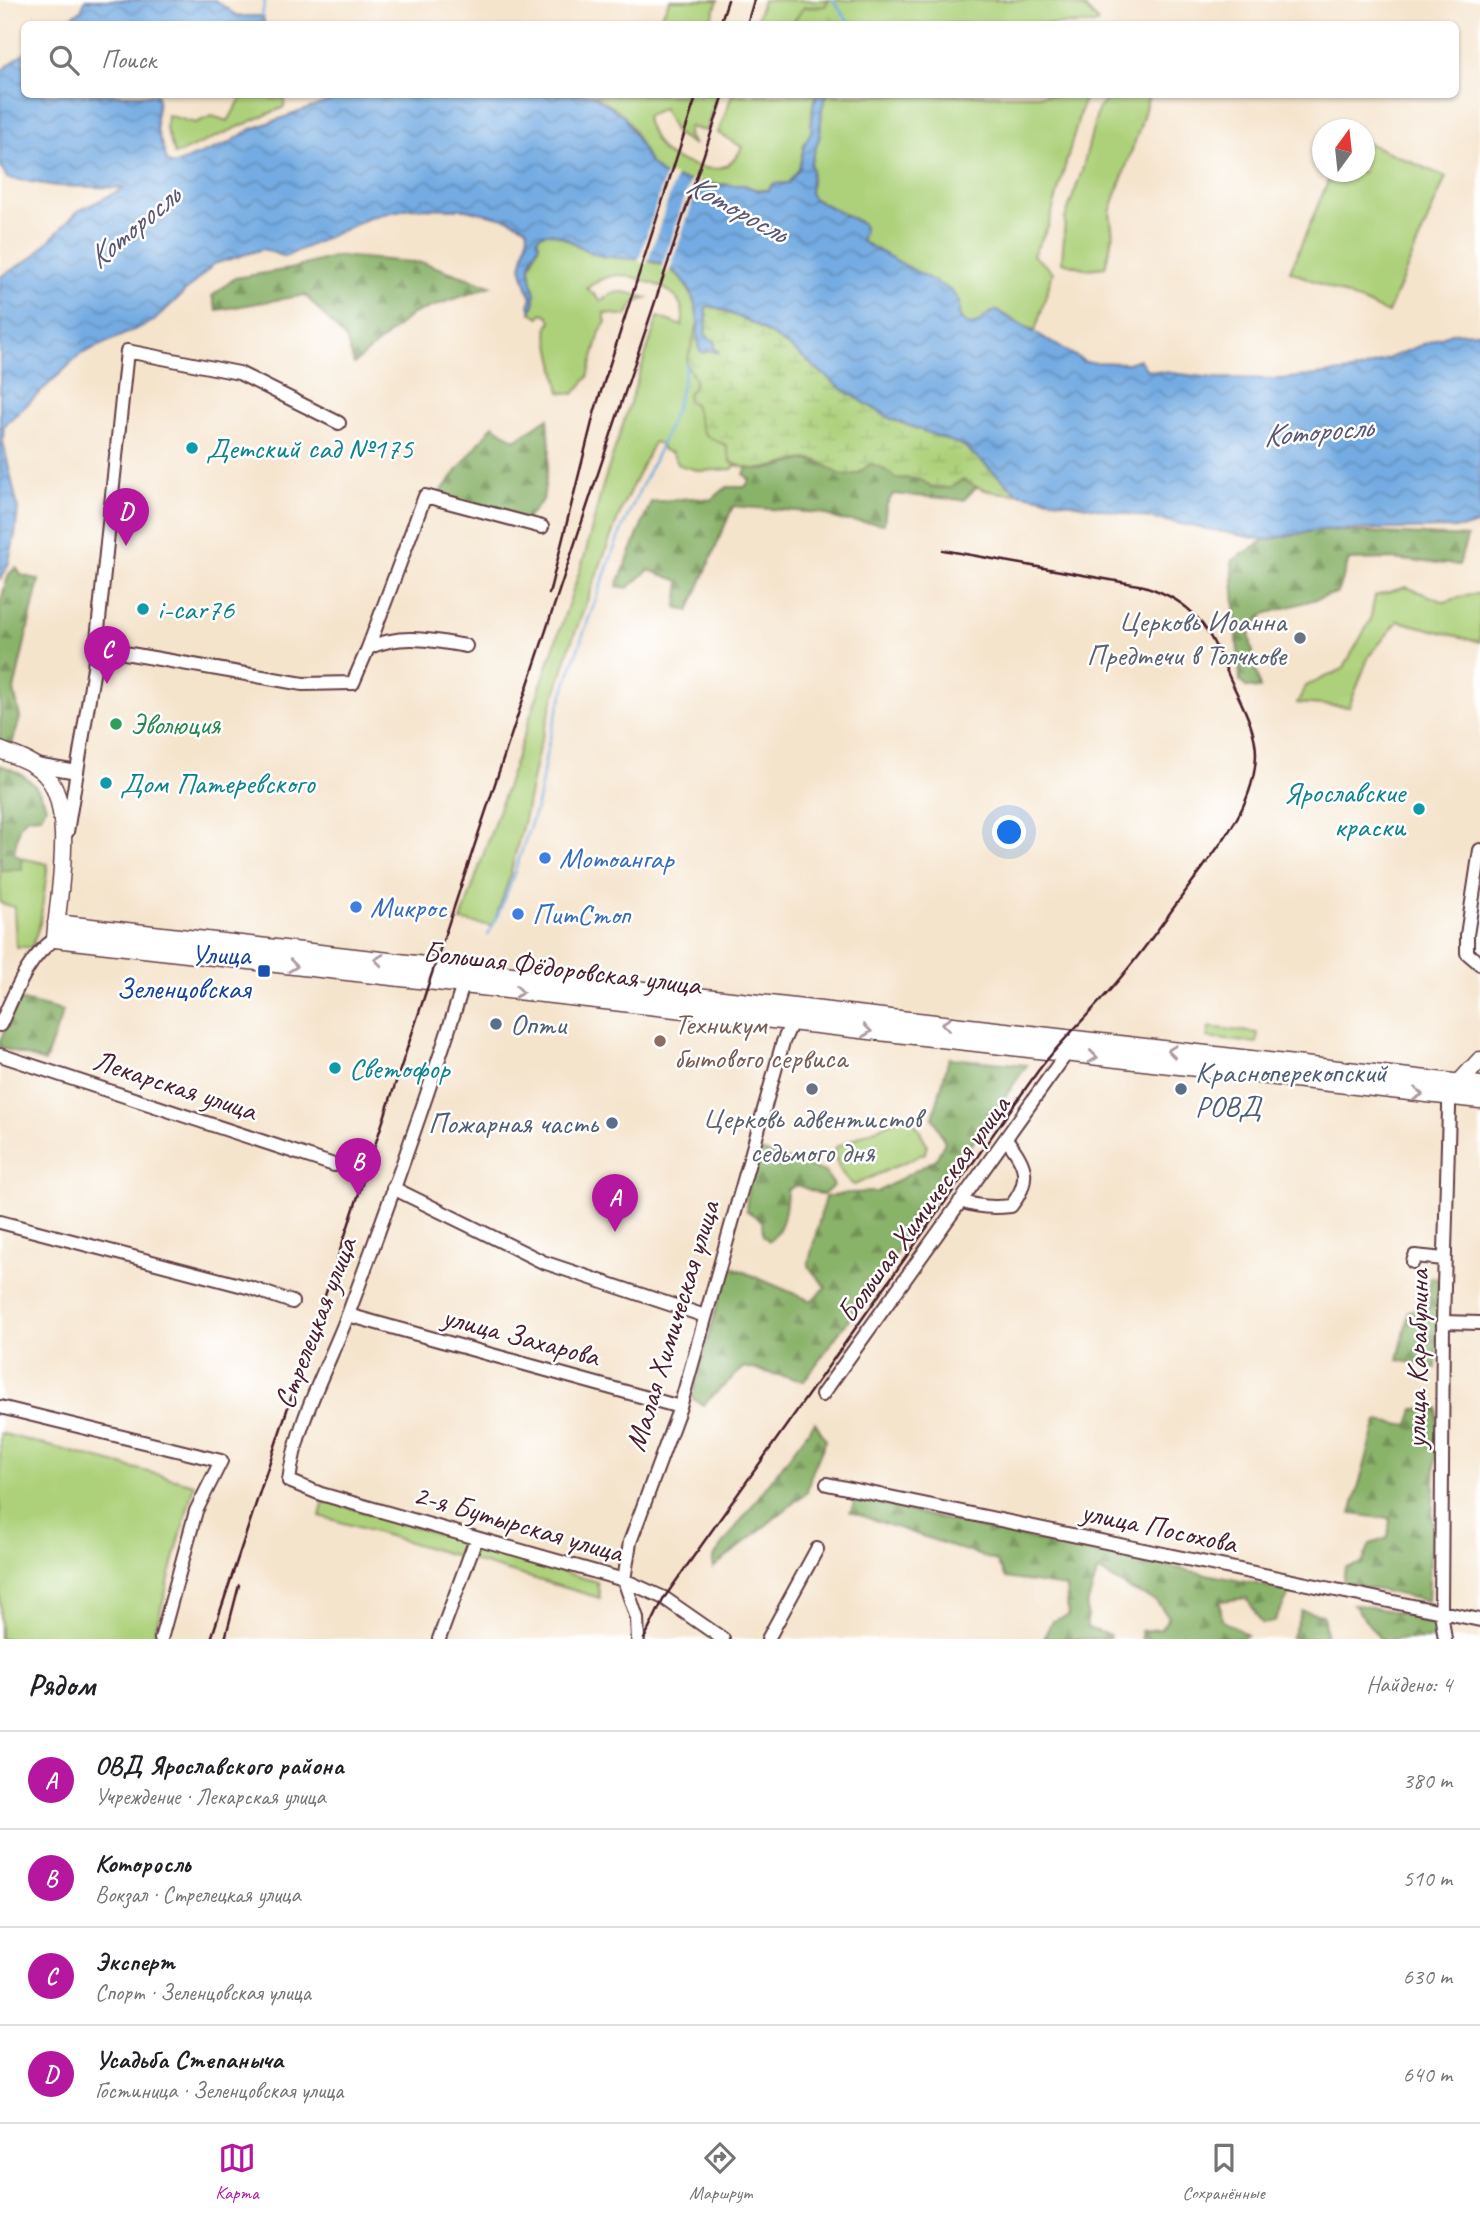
<!DOCTYPE html>
<html lang="ru">
<meta charset="utf-8">
<style>
body{margin:0;font-family:Caveat,sans-serif;background:#f2f2f2;color:#202124}
.compass{position:absolute;left:1312px;top:119px;width:63px;height:63px;border-radius:50%;background:#fff;box-shadow:0 2px 5px #0004;rotate:15deg}
.you{position:absolute;left:1010px;top:833px;width:24px;height:24px;margin:-18px;border:5px solid #fff;border-radius:50%;background:#1a73e8;box-shadow:0 0 0 10px #1a73e833}
.badge{display:grid;place-items:center;width:46px;height:46px;border-radius:50%;background:#b5179e;color:#fff;font-size:23px;font-weight:700}
.pin{position:absolute;translate:-50% -58px;filter:drop-shadow(0 2px 4px #0008)}
.pin::after{content:'';position:absolute;top:37px;width:24px;height:21px;background:inherit;clip-path:polygon(0 0,100% 0,50% 100%)}
.list{margin:0;padding:0;list-style:none}
h2{display:flex;justify-content:space-between;align-items:center;height:91px;margin:0;padding:0 28px;font-size:30px}
h2 small{font-size:23px;font-weight:400;color:#757577}
.list li{display:grid;grid-template-columns:46px 1fr auto;gap:21px;align-items:center;box-sizing:border-box;height:98px;padding:0 28px;border-top:2px solid #e0e0e0}
.list b{display:block;font-size:26px;white-space:nowrap}
.list p{margin:0;font-size:23px;white-space:nowrap;color:#757577}
.list em{font-size:23px;font-style:normal;color:#757577}
.icon{flex:none;width:38px;height:38px;fill:none;stroke:currentColor;stroke-width:2;stroke-linecap:round;stroke-linejoin:round}
.map{position:relative;flex:none;width:1480px;height:1639px;overflow:hidden}
.search{position:absolute;background:#fff;box-shadow:0 2px 5px #0004;left:21px;right:21px;top:21px;height:77px;display:flex;align-items:center;gap:18px;box-sizing:border-box;padding:0 24px;border-radius:10px;color:#757577;font-size:26px}
.sheet{height:483px;background:#fff}
nav{display:flex;justify-content:space-around;align-items:center;box-sizing:border-box;height:98px;border-top:2px solid #e0e0e0;background:#fff;font-size:19px;color:#757577}
nav a{display:grid;justify-items:center;gap:4px}
nav .on{color:#b5179e}
.map>svg:first-child{display:block}
.green{fill:#add17a;stroke:#7c7852;stroke-width:2}
.forest{fill:url(#forest-firs);stroke:#6a694a;stroke-width:2}
.wetland{fill:url(#wetland-marsh);stroke:#7c7852;stroke-width:2}
.water{fill:url(#water-waves);stroke:#5e6586;stroke-width:2}
.pier{fill:#f5e4cc}
.lines{fill:none;stroke-linecap:round;stroke-linejoin:round}
.stream{stroke:#73abe2;stroke-width:2.5}
.minor-casing{stroke:#643d43;stroke-width:16}
.major-casing{stroke:#643d43;stroke-width:19}
.minor{stroke:#fff;stroke-width:12}
.major{stroke:#fff;stroke-width:16}
.rail{stroke:#4a1f2b;stroke-width:2.5}
.oneway{stroke:#ae9aa0}
.culture-dot{fill:#0f9aa8;stroke:#fff;stroke-width:2.5}
.worship-dot{fill:#6b7280;stroke:#fff;stroke-width:2.5}
.leisure-dot{fill:#2e9e5b;stroke:#fff;stroke-width:2.5}
.shop-dot{fill:#3f7fe0;stroke:#fff;stroke-width:2.5}
.transit-dot{fill:#1a4fb4;stroke:#fff;stroke-width:2.5}
.service-dot{fill:#5c6f8a;stroke:#fff;stroke-width:2.5}
.education-dot{fill:#8d6e63;stroke:#fff;stroke-width:2.5}
.labels{text-anchor:middle;dominant-baseline:central;stroke-width:5;stroke-linejoin:round;paint-order:stroke}
.culture-label{font-size:30px;fill:#0d838f;stroke:#fff;text-anchor:start}
.worship-label{font-size:30px;fill:#5b616d;stroke:#fff;text-anchor:end}
.leisure-label{font-size:30px;fill:#27864d;stroke:#fff;text-anchor:start}
.shop-label{font-size:30px;fill:#366cbe;stroke:#fff;text-anchor:start}
.transit-label{font-size:30px;fill:#164399;stroke:#fff;text-anchor:end}
.street-label{font-size:30px;fill:#4a1f2b;stroke:#fff}
.service-label{font-size:30px;fill:#4e5e75;stroke:#fff;text-anchor:start}
.education-label{font-size:30px;fill:#785e54;stroke:#fff;text-anchor:start}
.water-label{font-size:32px;font-style:italic;fill:#5a5774;stroke:#fff}
</style>
<div class="map">
<svg width="1480" height="1639" viewBox="0 0 1480 1639">
<defs>
<pattern id="forest-firs" width="22" height="20" patternUnits="userSpaceOnUse" patternTransform="scale(1.75)"><rect width="22" height="20" fill="#8ab36a"/><path d="M5 1l3.5 6h-7zM16 11l3.5 6h-7z" fill="#739157"/></pattern>
<pattern id="wetland-marsh" width="20" height="14" patternUnits="userSpaceOnUse" patternTransform="scale(1.75)"><rect width="20" height="14" fill="#add17a"/><path d="M1 5h8M5 5V1M11 12h8M15 12V8" fill="none" stroke="#96b36a"/></pattern>
<pattern id="water-waves" width="16" height="10" patternUnits="userSpaceOnUse" patternTransform="scale(1.75)"><rect width="16" height="10" fill="#73abe2"/><path d="M0 5q4-4 8 0t8 0" fill="none" stroke="#608bb7"/></pattern>
</defs>
<rect width="100%" height="100%" fill="#fff"/>
<filter id="ink" filterUnits="userSpaceOnUse"><feTurbulence type="fractalNoise" baseFrequency=".0143" numOctaves="2"/><feDisplacementMap in="SourceGraphic" scale="14" xChannelSelector="R" yChannelSelector="G"/><feConvolveMatrix kernelMatrix="1 2 1 2 8 2 1 2 1" color-interpolation-filters="sRGB"/></filter>
<filter id="wash" filterUnits="userSpaceOnUse"><feTurbulence type="fractalNoise" baseFrequency=".00686" numOctaves="4" result="noise"/><feDisplacementMap in="SourceGraphic" scale="28" xChannelSelector="R" yChannelSelector="G"/><feGaussianBlur stdDeviation="1.57" result="paint"/><feColorMatrix in="noise" values="0 0 0 0 0 0 0 0 0 0 0 0 0 0 0 0 0 1.4 0 .05"/><feComposite in="paint" operator="in"/></filter>
<g filter="url(#wash)">
<rect width="100%" height="100%" fill="#f5e4cc"/>
<path class="green" d="M 670,0 L 718,0 L 710,24 L 657,24 Z
M 763,0 L 1047,0 L 1085,8 L 1098,21 L 1098,24 L 755,24 Z
M 243,95 L 267,95 L 272,99 L 285,98 L 284,107 L 175,155 L 166,129 L 167,115 L 195,123 L 212,116 L 228,121 Z
M 591,95 L 717,95 L 706,131 L 689,127 L 688,136 L 694,145 L 675,133 L 663,108 L 646,116 C 647,126 655,142 662,150 C 668,157 678,160 687,163 C 710,172 730,173 742,147 L 718,133 L 732,95 L 817,95 L 813,105 L 811,132 L 804,145 L 799,169 L 788,183 L 773,184 L 769,190 C 757,191 746,186 733,185 C 710,182 673,187 655,170 C 642,158 639,137 629,123 C 621,110 604,102 591,95 Z
M 827,95 L 1085,95 L 1048,227 L 1033,255 L 1053,272 L 1035,332 L 997,311 C 986,318 977,328 964,323 L 958,312 L 959,301 L 861,241 L 864,232 L 863,224 L 814,199 L 810,193 L 812,168 L 810,165 L 820,135 L 822,108 Z
M 1111,95 L 1149,95 L 1139,130 L 1110,212 L 1113,235 L 1105,267 L 1087,269 L 1062,262 L 1065,218 L 1082,171 L 1098,109 Z
M 1365,142 L 1446,177 L 1388,313 L 1290,271 L 1332,172 L 1364,172 Z
M 546,232 C 565,234 577,248 595,254 C 607,258 620,256 632,258 C 673,262 694,283 698,323 L 1018,493 C 1003,494 981,492 969,481 L 747,468 L 736,465 L 732,469 L 700,471 L 679,465 L 672,453 L 663,450 L 660,444 L 654,442 L 623,505 L 570,646 L 539,747 L 525,815 L 509,879 L 493,926 L 461,921 L 585,555 L 603,485 L 658,317 L 682,326 C 688,299 668,287 645,281 C 634,277 623,273 612,276 C 603,277 594,283 587,288 L 601,301 C 618,287 626,292 647,298 L 634,303 L 627,316 L 604,313 L 606,322 L 600,332 L 588,377 L 574,394 L 560,392 L 547,330 L 551,321 L 548,315 L 542,313 L 539,317 L 531,312 L 535,302 L 530,267 L 539,245 L 537,239 L 540,234 Z
M 1406,587 L 1445,602 L 1470,594 L 1480,594 L 1480,642 L 1398,621 L 1369,656 L 1349,707 L 1297,703 L 1306,686 L 1343,669 L 1370,621 L 1375,596 Z
M 21,858 L 48,864 L 40,923 L 32,947 L 16,947 L 14,907 L 0,903 L 0,871 L 22,869 Z
M 1209,1027 L 1258,1033 L 1257,1043 L 1207,1038 Z
M 906,1115 L 911,1116 L 927,1144 L 925,1153 L 854,1185 C 843,1178 832,1160 836,1147 Z
M 0,1433 L 194,1484 L 153,1639 L 0,1639 Z
M 324,1500 L 597,1582 L 600,1598 L 320,1516 Z"/>
<path class="forest" d="M 337,256 L 424,263 L 491,286 L 412,314 L 354,364 L 346,339 L 305,295 L 217,310 L 212,296 L 235,278 L 290,269 Z
M 548,418 L 550,449 L 543,500 L 520,526 L 439,494 L 493,425 L 515,440 Z
M 803,460 C 825,459 829,473 846,473 C 857,473 870,461 878,464 C 884,467 890,474 896,478 C 910,479 920,476 931,487 L 949,488 L 962,480 L 969,481 L 976,487 L 964,500 L 893,494 L 886,506 L 884,524 L 840,520 L 821,513 L 733,506 L 689,611 L 677,607 L 680,581 L 649,570 L 628,588 L 617,586 L 651,502 L 691,498 L 711,500 L 727,487 L 745,487 L 750,480 L 744,474 L 747,468 L 769,469 Z
M 1318,530 L 1467,537 L 1459,565 L 1390,559 L 1349,560 L 1337,593 L 1264,614 L 1249,633 L 1260,689 L 1246,687 L 1240,681 L 1232,561 L 1265,540 Z
M 16,567 L 21,575 L 39,580 L 14,690 L 20,718 L 12,744 L 0,741 L 0,603 L 9,574 Z
M 0,765 C 23,773 39,783 46,807 L 41,816 L 27,817 L 19,827 L 14,853 L 21,858 L 22,869 L 0,871 Z
M 19,1000 L 63,1011 L 45,1062 L 0,1047 L 0,1041 Z
M 949,1058 L 1027,1065 L 872,1287 L 804,1381 L 744,1367 L 703,1405 L 692,1398 L 728,1265 L 811,1301 L 826,1287 L 808,1266 L 825,1197 L 848,1193 L 877,1192 L 936,1159 L 945,1142 L 933,1118 Z
M 758,1150 L 825,1172 L 834,1185 L 823,1195 L 797,1185 L 787,1190 C 786,1209 784,1230 769,1241 L 763,1235 L 762,1221 L 746,1210 L 748,1188 Z
M 1430,1277 L 1439,1279 L 1436,1368 L 1398,1360 L 1409,1311 L 1429,1308 Z
M 1438,1408 L 1428,1601 L 1343,1582 L 1345,1567 L 1362,1564 L 1370,1544 L 1388,1538 L 1390,1519 L 1351,1514 L 1377,1421 L 1409,1426 L 1414,1409 Z
M 815,1422 L 826,1440 L 811,1475 L 807,1492 L 713,1568 L 713,1558 Z
M 857,1499 L 1012,1535 L 1291,1591 L 1274,1622 L 1262,1624 L 1247,1598 L 1220,1601 L 1222,1620 L 1247,1635 L 1241,1639 L 1141,1639 L 1141,1631 L 1161,1629 L 1169,1617 L 1156,1601 L 1129,1589 L 1098,1570 L 1087,1605 L 1087,1628 L 1110,1635 L 1109,1639 L 1043,1639 L 1052,1621 L 1068,1616 L 1066,1587 L 1006,1578 L 996,1561 L 850,1512 Z
M 1353,1604 L 1434,1619 L 1437,1639 L 1380,1639 Z
M 1302,1611 L 1323,1615 L 1327,1639 L 1291,1639 Z"/>
<path class="wetland" d="M 829,0 L 833,0 L 850,24 L 792,24 L 804,7 L 825,6 Z
M 708,306 L 718,308 L 750,322 L 789,346 L 839,387 L 889,418 L 964,446 L 1018,493 C 1006,494 989,492 977,487 C 971,485 969,481 962,480 L 949,488 L 931,487 C 920,476 910,479 896,478 C 857,448 874,478 844,475 C 833,474 826,462 815,460 C 787,455 766,481 731,462 L 726,445 C 696,433 704,433 694,404 L 688,401 L 688,394 L 693,388 L 695,379 L 686,364 L 698,323 L 698,346 L 705,350 L 717,350 L 714,348 L 715,343 L 705,334 L 707,317 L 705,309 Z"/>
<path class="water" d="M 85,0 L 215,0 L 237,16 L 262,16 L 265,24 L 62,24 L 81,10 Z
M 24,53 L 24,94 L 157,95 C 160,105 155,113 156,123 C 157,138 165,149 167,162 L 173,165 L 229,143 L 249,130 L 346,95 L 591,94 L 624,116 L 650,163 L 662,175 L 710,185 L 744,185 L 759,191 L 769,190 L 772,184 L 788,183 L 799,169 L 804,145 L 811,132 L 813,105 L 817,95 L 827,95 L 822,108 L 820,135 L 810,165 L 812,168 L 810,193 L 814,199 L 863,224 L 864,232 L 861,241 L 950,290 L 959,301 L 959,317 L 968,325 C 981,327 985,311 997,311 L 1086,362 L 1128,363 L 1139,359 L 1147,370 L 1213,378 L 1281,379 L 1360,370 L 1451,333 L 1480,332 L 1480,523 L 1464,528 L 1318,530 L 1265,540 L 1018,493 L 964,446 L 889,418 L 839,387 L 789,346 L 750,322 L 718,308 L 708,306 L 705,309 L 707,317 L 705,334 L 711,340 L 715,340 L 714,348 L 719,353 L 708,349 L 705,353 L 700,351 C 696,343 698,334 698,324 C 698,308 692,291 682,279 C 661,252 622,263 594,254 C 579,249 549,221 537,239 L 539,245 C 536,251 531,259 530,266 C 529,285 541,291 531,312 L 529,305 L 532,297 L 529,294 L 521,267 L 527,241 L 528,231 L 526,227 L 509,219 L 465,209 L 410,208 L 371,217 L 285,257 L 263,249 L 214,264 L 154,321 L 81,354 L 4,426 L 3,441 L 18,508 L 15,535 L 8,565 L 0,580 L 0,277 L 33,257 L 78,211 L 125,188 L 56,186 L 7,178 L 0,164 L 0,72 Z"/>
<path class="pier" d="M 666,173 L 676,176 L 647,264 L 638,262 Z
M 691,179 L 700,180 L 669,273 L 661,269 Z"/>
<g class="lines">
<path class="stream" d="M 833,0 L 850,24
M 262,16 L 265,0
M 488,935 C 504,904 514,874 525,841 C 529,828 535,814 538,801 C 543,778 545,755 551,733 C 568,672 592,611 613,552 C 635,489 677,431 686,364"/>
</g>
</g>
<g filter="url(#ink)">
<g class="lines">
<defs>
<path id="minor" d="M 96,648 L 303,684 L 353,683 L 368,648 C 401,633 431,640 466,646
M 368,648 L 425,496 L 542,527
M 36,765 L 77,772
M 67,832 L 94,668 L 127,351 L 239,373 L 339,423
M 1480,850 L 1467,935 L 1467,953 L 1480,964
M 463,985 C 428,1095 389,1204 349,1312 C 328,1367 296,1422 289,1481 L 321,1494 L 624,1580 L 664,1598 L 723,1639
M 0,1025 C 14,996 27,957 55,939
M 0,1055 L 334,1165
M 393,1188 L 543,1262 L 705,1316
M 960,1201 C 979,1207 992,1208 1011,1206 C 1033,1179 1025,1162 1006,1139
M 0,1222 L 251,1288 L 292,1302
M 1413,1262 L 1415,1256 L 1444,1259
M 348,1315 L 680,1407
M 1443,1322 L 1480,1323
M 822,1395 L 1066,1054
M 0,1407 L 221,1461 L 196,1511 L 161,1639
M 827,1484 L 1480,1620
M 439,1639 L 476,1539
M 638,1639 L 637,1618 L 624,1580 L 630,1542 L 680,1407 L 783,1042 L 794,1017
M 768,1639 L 817,1549
M 1445,1639 L 1441,1612 L 1443,1322 L 1449,1109 L 1449,1097 L 1453,1091"/>
<path id="major" d="M 0,750 C 15,756 32,761 44,773 C 77,807 58,894 55,939 L 1480,1100
M 56,923 L 1480,1085
M 1459,1083 L 1480,1060"/>
</defs>
<use href="#minor" class="minor-casing"/>
<use href="#major" class="major-casing"/>
<use href="#minor" class="minor"/>
<use href="#major" class="major"/>
<path class="rail" d="M 720,24 L 728,0
M 747,24 L 754,0
M 549,594 L 595,410 L 697,94
M 211,1639 L 724,94
M 225,1639 L 239,1585
M 644,1639 L 664,1598 L 1038,1071 C 1062,1039 1091,1013 1116,983 C 1144,951 1168,915 1193,881 C 1222,842 1255,804 1256,754 C 1256,726 1238,698 1228,674 C 1208,627 1195,602 1144,586 L 943,550"/>
</g>
<defs><path id="oneway-chevron" d="M-2-3.5L2.5 0L-2 3.5" fill="none" stroke-width="1.6" stroke-linecap="round" stroke-linejoin="round" transform="scale(1.75)"/></defs>
<g class="oneway">
<use href="#oneway-chevron" transform="translate(379 960) rotate(-173)"/>
<use href="#oneway-chevron" transform="translate(293 966) rotate(7)"/>
<use href="#oneway-chevron" transform="translate(519 992) rotate(7)"/>
<use href="#oneway-chevron" transform="translate(946 1024) rotate(-173)"/>
<use href="#oneway-chevron" transform="translate(867 1031) rotate(6)"/>
<use href="#oneway-chevron" transform="translate(1172 1051) rotate(-173)"/>
<use href="#oneway-chevron" transform="translate(1093 1057) rotate(7)"/>
<use href="#oneway-chevron" transform="translate(1418 1094) rotate(6)"/>
</g>
</g>
<g class="culture-dot">
<circle cx="192" cy="448" r="7"/>
<circle cx="143" cy="609" r="7"/>
<circle cx="106" cy="783" r="7"/>
<circle cx="1419" cy="809" r="7"/>
<circle cx="335" cy="1068" r="7"/>
</g>
<g class="worship-dot">
<circle cx="1300" cy="638" r="7"/>
<circle cx="812" cy="1089" r="7"/>
</g>
<circle class="leisure-dot" cx="116" cy="724" r="7"/>
<g class="shop-dot">
<circle cx="545" cy="858" r="7"/>
<circle cx="356" cy="907" r="7"/>
<circle cx="518" cy="914" r="7"/>
</g>
<rect class="transit-dot" x="257" y="964" width="14" height="14" rx="3.5"/>
<g class="service-dot">
<circle cx="496" cy="1024" r="7"/>
<circle cx="1181" cy="1089" r="7"/>
<circle cx="612" cy="1123" r="7"/>
</g>
<circle class="education-dot" cx="660" cy="1041" r="7"/>
<g class="labels">
<g class="culture-label">
<text x="206" y="448">Детский сад №175</text>
<text x="157" y="609">i-car76</text>
<text x="120" y="783">Дом Патеревского</text>
<text x="1405" y="792" text-anchor="end">Ярославские<tspan x="1405" dy="34">краски</tspan></text>
<text x="349" y="1068">Светофор</text>
</g>
<g class="worship-label">
<text x="1286" y="621">Церковь Иоанна<tspan x="1286" dy="34">Предтечи в Толчкове</tspan></text>
<text x="812" y="1118" text-anchor="middle">Церковь адвентистов<tspan x="812" dy="34">седьмого дня</tspan></text>
</g>
<g class="leisure-label">
<text x="130" y="724">Эволюция</text>
</g>
<g class="shop-label">
<text x="559" y="858">Мотоангар</text>
<text x="370" y="907">Микрос</text>
<text x="532" y="914">ПитСтоп</text>
</g>
<g class="transit-label">
<text x="250" y="954">Улица<tspan x="250" dy="34">Зеленцовская</tspan></text>
</g>
<g class="street-label">
<text transform="translate(562 968) rotate(7)">Большая Фёдоровская улица</text>
<text transform="translate(175 1085) rotate(18)">Лекарская улица</text>
<text transform="translate(923 1209) rotate(-54)">Большая Химическая улица</text>
<text transform="translate(315 1323) rotate(-69)">Стрелецкая улица</text>
<text transform="translate(672 1326) rotate(-73)">Малая Химическая улица</text>
<text transform="translate(521 1336) rotate(15)">улица Захарова</text>
<text transform="translate(1417 1359) rotate(-89)">улица Карабулина</text>
<text transform="translate(518 1523) rotate(16)">2-я Бутырская улица</text>
<text transform="translate(1159 1527) rotate(12)">улица Посохова</text>
</g>
<g class="service-label">
<text x="510" y="1024">Опти</text>
<text x="1195" y="1072">Красноперекопский<tspan x="1195" dy="34">РОВД</tspan></text>
<text x="598" y="1123" text-anchor="end">Пожарная часть</text>
</g>
<g class="education-label">
<text x="674" y="1024">Техникум<tspan x="674" dy="34">бытового сервиса</tspan></text>
</g>
<g class="water-label">
<text transform="translate(737 208) rotate(29)">Которосль</text>
<text transform="translate(133 227) rotate(-40)">Которосль</text>
<text transform="translate(1317 431) rotate(-5)">Которосль</text>
</g>
</g>
</svg>
<svg class="compass" viewBox="-18 -18 36 36"><path d="M0-13l5 13h-10z" fill="#e53935"/><path d="M0 13l5-13h-10z" fill="#757577"/></svg>
<div class="you"></div>
<div class="pin badge" style="left:615px;top:1232px">A</div>
<div class="pin badge" style="left:358px;top:1196px">B</div>
<div class="pin badge" style="left:107px;top:684px">C</div>
<div class="pin badge" style="left:126px;top:546px">D</div>
<div class="search"><svg class="icon" aria-label="search" viewBox="0 0 24 24"><circle cx="10" cy="10" r="6"/><path d="M15 15l6 6"/></svg>Поиск</div>
</div>
<section class="sheet">
<h2>Рядом<small>Найдено: 4</small></h2>
<ul class="list">
<li><span class="badge">A</span><div><b>ОВД Ярославского района</b><p>Учреждение · Лекарская улица</p></div><em>380 m</em></li>
<li><span class="badge">B</span><div><b>Которосль</b><p>Вокзал · Стрелецкая улица</p></div><em>510 m</em></li>
<li><span class="badge">C</span><div><b>Эксперт</b><p>Спорт · Зеленцовская улица</p></div><em>630 m</em></li>
<li><span class="badge">D</span><div><b>Усадьба Степаныча</b><p>Гостиница · Зеленцовская улица</p></div><em>640 m</em></li>
</ul>
</section>
<nav>
<a class="on"><svg class="icon" aria-label="map" viewBox="0 0 24 24"><path d="M3 6l6-2 6 2 6-2v14l-6 2-6-2-6 2zM9 4v14M15 6v14"/></svg>Карта</a>
<a><svg class="icon" aria-label="directions" viewBox="0 0 24 24"><path d="M12 3l9 9-9 9-9-9zM9 14v-3h6M13 9l2 2-2 2"/></svg>Маршрут</a>
<a><svg class="icon" aria-label="saved" viewBox="0 0 24 24"><path d="M7 4h10v16l-5-4-5 4z"/></svg>Сохранённые</a>
</nav>
